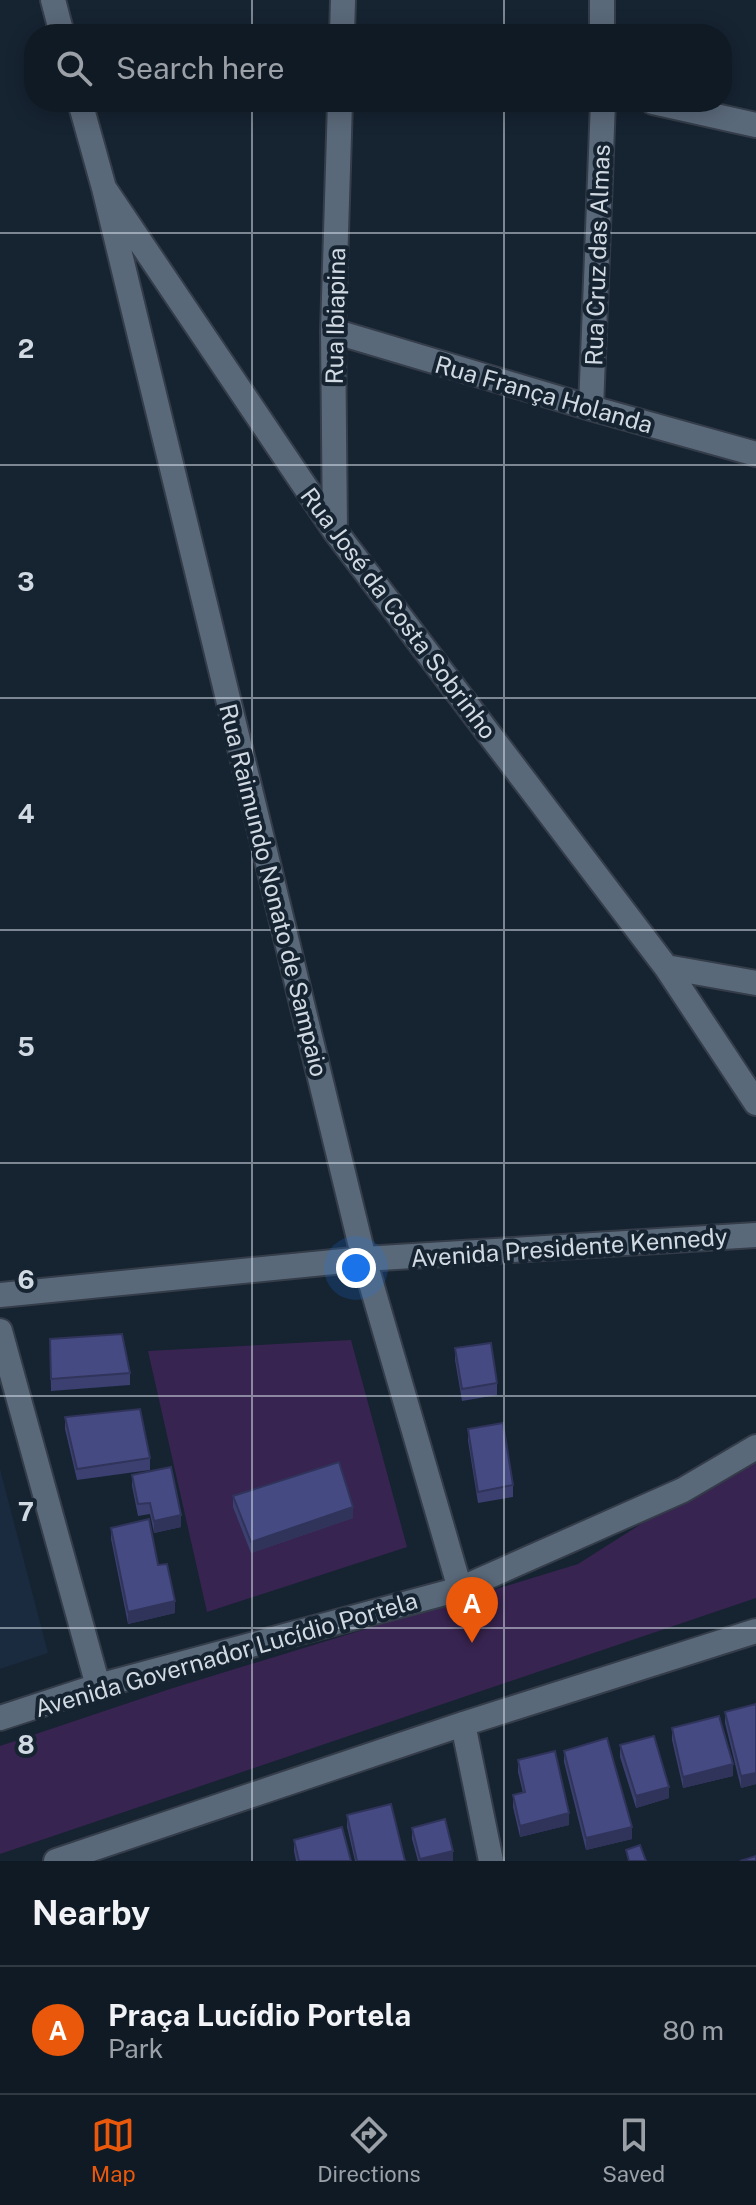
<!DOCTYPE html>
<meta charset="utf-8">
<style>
body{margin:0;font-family:"Public Sans",sans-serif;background:#19232d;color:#f1f3f6}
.you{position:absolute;left:356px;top:1268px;width:28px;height:28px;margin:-20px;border:6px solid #fff;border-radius:50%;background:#1a73e8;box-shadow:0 0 0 12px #1a73e833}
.badge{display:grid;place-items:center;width:52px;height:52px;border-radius:50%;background:#ea580c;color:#fff;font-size:26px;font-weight:700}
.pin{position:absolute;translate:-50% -66px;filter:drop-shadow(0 2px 4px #0008)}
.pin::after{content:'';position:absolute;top:42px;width:28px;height:24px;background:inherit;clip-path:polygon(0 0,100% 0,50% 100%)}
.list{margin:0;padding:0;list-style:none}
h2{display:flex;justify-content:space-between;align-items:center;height:104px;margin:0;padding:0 32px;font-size:34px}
h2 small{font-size:26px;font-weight:400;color:#9ca1a7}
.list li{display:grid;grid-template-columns:52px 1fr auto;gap:24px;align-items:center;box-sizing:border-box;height:128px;padding:0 32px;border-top:2px solid #303842}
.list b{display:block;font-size:30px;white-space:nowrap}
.list p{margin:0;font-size:26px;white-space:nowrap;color:#9ca1a7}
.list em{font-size:26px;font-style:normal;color:#9ca1a7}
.icon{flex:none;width:44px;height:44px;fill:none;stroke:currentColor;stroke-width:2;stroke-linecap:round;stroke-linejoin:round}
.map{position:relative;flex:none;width:756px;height:1861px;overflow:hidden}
.search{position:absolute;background:#101a25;box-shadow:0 4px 20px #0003;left:24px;right:24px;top:24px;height:88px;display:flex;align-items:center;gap:20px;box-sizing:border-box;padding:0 28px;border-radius:32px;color:#9ca1a7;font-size:30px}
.sheet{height:232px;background:#101a25}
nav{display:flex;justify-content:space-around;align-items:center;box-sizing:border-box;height:112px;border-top:2px solid #303842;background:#101a25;font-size:22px;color:#9ca1a7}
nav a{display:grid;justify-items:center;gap:4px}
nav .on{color:#ea580c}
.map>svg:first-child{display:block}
.built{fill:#1a2b3f}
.green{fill:#382450}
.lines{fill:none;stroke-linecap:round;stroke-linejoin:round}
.minor-casing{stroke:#343d49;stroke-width:28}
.minor{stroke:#5a697a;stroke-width:24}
.wall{fill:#3b4070}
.shaded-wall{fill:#30345b}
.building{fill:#454b82;stroke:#30345b;stroke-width:2}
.grid{fill:none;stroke:#d1dae3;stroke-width:2;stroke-opacity:0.55}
.labels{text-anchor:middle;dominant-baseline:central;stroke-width:8;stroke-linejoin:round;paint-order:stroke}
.street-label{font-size:24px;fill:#d1dae3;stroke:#162331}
.grid-label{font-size:26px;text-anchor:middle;font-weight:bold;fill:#d1dae3;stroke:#162331;stroke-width:8;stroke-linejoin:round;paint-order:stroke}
</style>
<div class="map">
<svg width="756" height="1861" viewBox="0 0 756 1861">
<rect width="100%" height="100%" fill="#162331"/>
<path class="built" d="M 0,1469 L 48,1653 L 0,1669 Z"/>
<path class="green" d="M 351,1340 L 407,1547 L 207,1612 L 148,1351 Z
M 756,1451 L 756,1598 L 0,1854 L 0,1746 L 173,1688 L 578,1564 Z"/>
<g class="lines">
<defs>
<path id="minor" d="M 53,0 L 62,34
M 602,0 L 602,34
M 342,34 L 343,0
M 80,102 L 104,188 L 335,531 L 666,967 L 756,1103
M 653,102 L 756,125
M 104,188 L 364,1259 L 460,1589
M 333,331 L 591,408 L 756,454
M 591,408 L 603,102
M 335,531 L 333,331 L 340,102
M 666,967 L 756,983
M 0,1295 L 364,1259 L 756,1235
M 0,1331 L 98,1686
M 0,1718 L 98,1686 L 460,1589 L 683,1490 L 756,1447
M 463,1724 L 491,1861
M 56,1861 L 463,1724 L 756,1631"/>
</defs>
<use href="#minor" class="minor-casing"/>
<use href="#minor" class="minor"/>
</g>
<path class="wall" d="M 50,1339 L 130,1373 L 130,1385 L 51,1391 Z
M 455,1348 L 497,1383 L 497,1395 L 462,1401 L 455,1360 Z
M 65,1417 L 150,1458 L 150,1470 L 77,1480 L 65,1429 Z
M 468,1429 L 513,1485 L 513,1497 L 478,1503 L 468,1441 Z
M 132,1475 L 181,1527 L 154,1533 L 150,1514 L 138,1516 L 132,1486 Z
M 233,1496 L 353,1518 L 251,1553 L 233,1507 Z
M 111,1528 L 158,1565 L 175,1613 L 128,1624 L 111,1539 Z
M 756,1704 L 756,1784 L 741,1788 L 725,1723 L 725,1712 Z
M 672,1728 L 733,1776 L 683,1788 L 672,1740 Z
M 620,1745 L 669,1798 L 636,1808 L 620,1757 Z
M 564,1751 L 632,1839 L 586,1850 L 564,1762 Z
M 518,1760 L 569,1825 L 520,1837 L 513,1807 L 513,1795 L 523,1793 L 518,1772 Z
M 347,1815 L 405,1861 L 355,1861 L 347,1827 Z
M 412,1828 L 453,1861 L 418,1861 L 412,1839 Z
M 294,1840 L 351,1861 L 296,1861 L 294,1851 Z"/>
<path class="shaded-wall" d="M 353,1507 L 353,1518 L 251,1553 L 251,1542 Z
M 181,1515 L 181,1527 L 154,1533 L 154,1521 Z
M 175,1601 L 175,1613 L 128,1624 L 128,1612 Z
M 733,1764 L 733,1776 L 683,1788 L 683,1777 Z
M 756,1773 L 756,1784 L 741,1788 L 741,1776 Z
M 669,1787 L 669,1798 L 636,1808 L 636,1796 Z
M 569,1813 L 569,1825 L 520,1837 L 520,1826 Z
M 632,1827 L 632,1839 L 586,1850 L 586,1838 Z
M 453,1851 L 453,1861 L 420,1861 L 420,1859 Z"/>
<path class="building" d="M 122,1334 L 130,1373 L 51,1379 L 50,1339 Z
M 491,1343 L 497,1383 L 462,1389 L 455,1348 Z
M 140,1409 L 150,1458 L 77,1469 L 65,1417 Z
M 503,1423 L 513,1485 L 478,1492 L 468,1429 Z
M 339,1462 L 353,1507 L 251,1542 L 233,1496 Z
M 171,1467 L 181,1515 L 154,1521 L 150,1503 L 138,1504 L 132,1475 Z
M 149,1519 L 158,1565 L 167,1564 L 175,1601 L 128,1612 L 111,1528 Z
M 756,1704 L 756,1773 L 741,1776 L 725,1712 Z
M 719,1716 L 733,1764 L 683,1777 L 672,1728 Z
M 654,1736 L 669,1787 L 636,1796 L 620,1745 Z
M 607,1738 L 632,1827 L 586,1838 L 564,1751 Z
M 555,1751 L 569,1813 L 520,1826 L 513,1795 L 525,1792 L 518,1760 Z
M 391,1804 L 405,1861 L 357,1861 L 347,1815 Z
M 445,1819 L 453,1851 L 420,1859 L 412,1828 Z
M 342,1827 L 351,1861 L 299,1861 L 294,1840 Z
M 640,1845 L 646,1861 L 629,1861 L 626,1850 Z
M 756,1856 L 756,1861 L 740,1861 Z"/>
<path class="grid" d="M 252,0 L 252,34M 504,0 L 504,34M 252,102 L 252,1861M 504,102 L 504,1861M 0,233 L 756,233M 0,465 L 756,465M 0,698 L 756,698M 0,930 L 756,930M 0,1163 L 756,1163M 0,1396 L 756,1396M 0,1628 L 756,1628"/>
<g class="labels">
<g class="street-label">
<text transform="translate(597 255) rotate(-88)">Rua Cruz das Almas</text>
<text transform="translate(335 316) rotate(-89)">Rua Ibiapina</text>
<text transform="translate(544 394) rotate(16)">Rua França Holanda</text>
<text transform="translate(399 613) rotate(53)">Rua José da Costa Sobrinho</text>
<text transform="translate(274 890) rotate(76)">Rua Raimundo Nonato de Sampaio</text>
<text transform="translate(569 1247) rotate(-4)">Avenida Presidente Kennedy</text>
<text transform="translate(226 1654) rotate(-16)">Avenida Governador Lucídio Portela</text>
</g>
</g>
<g class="grid-label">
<text x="26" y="358">2</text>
<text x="26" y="591">3</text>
<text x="26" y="823">4</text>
<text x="26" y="1056">5</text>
<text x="26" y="1289">6</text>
<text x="26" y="1521">7</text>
<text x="26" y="1754">8</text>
</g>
</svg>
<div class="you"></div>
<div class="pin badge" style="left:472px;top:1643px">A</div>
<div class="search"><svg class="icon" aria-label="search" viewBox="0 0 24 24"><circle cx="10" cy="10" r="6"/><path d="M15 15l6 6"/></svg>Search here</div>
</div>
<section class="sheet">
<h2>Nearby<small></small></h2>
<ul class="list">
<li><span class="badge">A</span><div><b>Praça Lucídio Portela</b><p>Park</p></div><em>80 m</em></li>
</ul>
</section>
<nav>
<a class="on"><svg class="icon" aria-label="map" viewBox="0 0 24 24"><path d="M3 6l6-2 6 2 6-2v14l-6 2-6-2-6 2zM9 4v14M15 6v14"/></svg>Map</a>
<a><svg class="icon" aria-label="directions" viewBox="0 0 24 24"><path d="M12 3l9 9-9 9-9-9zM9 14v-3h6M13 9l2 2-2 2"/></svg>Directions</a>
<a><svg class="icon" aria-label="saved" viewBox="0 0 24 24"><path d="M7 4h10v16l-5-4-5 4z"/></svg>Saved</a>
</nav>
